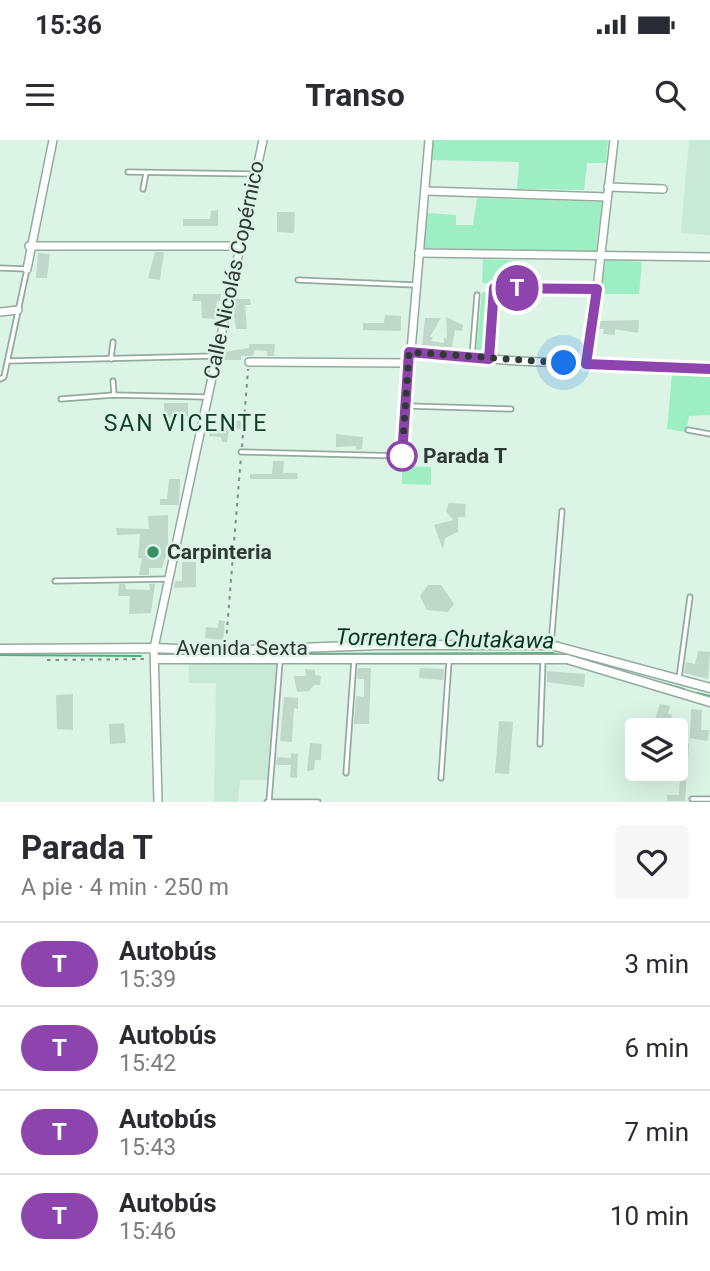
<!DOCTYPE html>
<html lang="es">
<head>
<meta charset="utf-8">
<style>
	:root { --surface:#fff; --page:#f7f7f7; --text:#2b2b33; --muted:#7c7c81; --line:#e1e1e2 }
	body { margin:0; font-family:Roboto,sans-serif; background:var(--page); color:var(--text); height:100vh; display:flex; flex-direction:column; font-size:26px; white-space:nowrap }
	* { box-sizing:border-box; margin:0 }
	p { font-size:23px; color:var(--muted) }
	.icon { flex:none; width:38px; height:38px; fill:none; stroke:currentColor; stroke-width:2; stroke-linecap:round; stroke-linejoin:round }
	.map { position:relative; height:662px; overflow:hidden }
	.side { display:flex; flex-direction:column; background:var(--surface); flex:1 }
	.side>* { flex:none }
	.badge { padding:0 14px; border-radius:23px; font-size:24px; line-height:46px }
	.buttons { position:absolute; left:625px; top:578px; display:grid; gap:14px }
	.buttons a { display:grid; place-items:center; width:63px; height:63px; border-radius:7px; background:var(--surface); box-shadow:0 7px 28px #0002; font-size:35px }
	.you { position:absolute; width:35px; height:35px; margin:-18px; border:5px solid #fff; border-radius:50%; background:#1a73e8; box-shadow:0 0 0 10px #1a73e833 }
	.map>.badge { position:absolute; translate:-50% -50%; box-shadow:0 0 0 4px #fff }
	.round { display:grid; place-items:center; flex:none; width:74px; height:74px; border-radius:7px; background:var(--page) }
	.headline { display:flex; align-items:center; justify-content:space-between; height:119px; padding:0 21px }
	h1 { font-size:33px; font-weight:700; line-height:52px }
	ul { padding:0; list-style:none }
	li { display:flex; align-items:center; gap:21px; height:84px; padding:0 21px; border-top:2px solid var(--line) }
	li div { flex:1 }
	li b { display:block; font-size:26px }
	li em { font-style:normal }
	li .badge { min-width:77px; font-weight:700; text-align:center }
	.status { display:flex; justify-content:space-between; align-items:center; height:49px; padding:0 35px; background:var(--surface); direction:ltr }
	.status svg { height:19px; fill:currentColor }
	header { display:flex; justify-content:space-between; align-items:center; height:91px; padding:0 21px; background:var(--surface); font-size:32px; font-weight:700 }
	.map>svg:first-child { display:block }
</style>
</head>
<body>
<div class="status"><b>15:36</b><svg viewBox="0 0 49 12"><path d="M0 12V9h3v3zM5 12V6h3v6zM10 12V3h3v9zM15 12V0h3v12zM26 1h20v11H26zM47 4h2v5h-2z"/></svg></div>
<header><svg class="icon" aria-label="menu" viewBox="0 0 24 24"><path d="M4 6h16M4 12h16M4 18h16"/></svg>Transo<svg class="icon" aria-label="search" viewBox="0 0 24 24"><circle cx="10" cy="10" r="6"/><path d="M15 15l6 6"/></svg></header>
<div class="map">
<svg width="710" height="662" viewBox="0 0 710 662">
	<rect width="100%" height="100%" fill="#dbf4e5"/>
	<!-- built -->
	<g fill="#c9e9d7">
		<polygon points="689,0 710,0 710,95 681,93"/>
		<polygon points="276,523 267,640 240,640 238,662 214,661 216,543 189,543 189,524"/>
	</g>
	<!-- green -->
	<g fill="#9eeec3">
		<polygon points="433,0 608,0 606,23 587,23 584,50 517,49 519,22 432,20"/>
		<polygon points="477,58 602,62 596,111 423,108 427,73 456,75 456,85 473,85"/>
		<polygon points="483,119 523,121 520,146 482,143"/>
		<polygon points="606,120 642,122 639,154 600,154"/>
		<polygon points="482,152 491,153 485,214 476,213"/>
		<polygon points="672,234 710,234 710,275 689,276 686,292 667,289"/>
		<polygon points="402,326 431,327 431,345 402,344"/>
	</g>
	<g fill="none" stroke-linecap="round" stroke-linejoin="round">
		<!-- stream -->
		<g stroke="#50ad7f" stroke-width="2">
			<polyline points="233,514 268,514"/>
			<polyline points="286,514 552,513 684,549"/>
			<polyline points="0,515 141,516"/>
			<polyline points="202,515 217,515"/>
			<polyline points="697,553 710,556"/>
		</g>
	</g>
	<!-- building -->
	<g fill="#c0d8ca">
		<polygon points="218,70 218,86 183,86 183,79 210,79 211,71"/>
		<polygon points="277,72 295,72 294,93 277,92"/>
		<polygon points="155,112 164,112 160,140 148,138"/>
		<polygon points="38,113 50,114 47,138 36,138"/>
		<polygon points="193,154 221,154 220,161 217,161 215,179 202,178 201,161 192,161"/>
		<polygon points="235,159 250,159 251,165 245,165 247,189 236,189 233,169"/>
		<polygon points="385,175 401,176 401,191 363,190 363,183 384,183"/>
		<polygon points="446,177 463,185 462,191 455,190 452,207 422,207 425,178 441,178 430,197 433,197 431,201 444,203 444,197 447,198"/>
		<polygon points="639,180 638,193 615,189 615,195 603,194 604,189 598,189 599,181"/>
		<polygon points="249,204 275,204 274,216 267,216 267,211 255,210 253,216 241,216 241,220 222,220 224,212 249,208"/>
		<polygon points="164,263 188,263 188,276 167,279 164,277"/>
		<polygon points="223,281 242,281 241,289 229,288 227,302 222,302 221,297 209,296 209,289 218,289"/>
		<polygon points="336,294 363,297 362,309 356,310 356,306 336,307"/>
		<polygon points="273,321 284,321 283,333 297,333 298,339 250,339 250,334 272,334"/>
		<polygon points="169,339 180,339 179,365 160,365 160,359 167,359"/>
		<polygon points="449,363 466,364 465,377 458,377 458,392 445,398 443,410 434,385 453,380 446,371"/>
		<polygon points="168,375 168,408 162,428 149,428 149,435 139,435 142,418 138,418 140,394 117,395 116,388 149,389 148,376"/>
		<polygon points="182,422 196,422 196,447 174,448 175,441 182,441"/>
		<polygon points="119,444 125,444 126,449 150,450 149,444 155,444 151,473 129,474 130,456 118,456"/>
		<polygon points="428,445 441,445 454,464 448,472 427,470 420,456"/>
		<polygon points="219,480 225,481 223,500 205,498 206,487 218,488"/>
		<polygon points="698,511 710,512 708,539 684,533 686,522 695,524"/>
		<polygon points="358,528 371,528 369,584 354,584 356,556 364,557 364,539 357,539"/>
		<polygon points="420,528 444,529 443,540 419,538"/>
		<polygon points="305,529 315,530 315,535 321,536 320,545 314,545 309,551 297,552 294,536 306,536"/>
		<polygon points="547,531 585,534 584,547 547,542"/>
		<polygon points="73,554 73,590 57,589 56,555"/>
		<polygon points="284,557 298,558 298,569 294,568 292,602 280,601"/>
		<polygon points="660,564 670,566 668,574 672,574 670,588 653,586"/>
		<polygon points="691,569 702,570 701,590 709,590 708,601 690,598"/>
		<polygon points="499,581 513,582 509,634 495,633"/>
		<polygon points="124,583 126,603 110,604 109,584"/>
		<polygon points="310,603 322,604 321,620 315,620 314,630 307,631"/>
		<polygon points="681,604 689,604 685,661 667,661 667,655 679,655 680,636 665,635 666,628 676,628 677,608 681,608"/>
		<polygon points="291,613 298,614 297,638 290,637 291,625 276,625 277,617 291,618"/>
	</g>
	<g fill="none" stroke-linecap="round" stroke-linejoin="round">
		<!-- service casing -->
		<g stroke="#93ab9d" stroke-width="7">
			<g id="service">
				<polyline points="128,32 255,34"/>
				<polyline points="143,49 146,33"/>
				<polyline points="0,128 27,129 4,237 0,239"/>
				<polyline points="298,140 415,145"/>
				<polyline points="494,148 597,149 586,224"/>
				<polyline points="472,217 477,155"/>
				<polyline points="111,219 113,202"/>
				<polyline points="8,221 214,216"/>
				<polyline points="113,241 114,255"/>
				<polyline points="61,259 114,255 206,257"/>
				<polyline points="408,266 511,269"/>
				<polyline points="688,290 710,294"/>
				<polyline points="241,312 402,316"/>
				<polyline points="55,441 168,439"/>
				<polyline points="551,505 562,371"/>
				<polyline points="679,538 690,457"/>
				<polyline points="540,604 543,519"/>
				<polyline points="346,633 354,520"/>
				<polyline points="441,638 449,521"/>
				<polyline points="692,659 710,659"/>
				<polyline points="269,661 280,521"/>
				<polyline points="267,662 318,662"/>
			</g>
		</g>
		<!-- minor casing -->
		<g stroke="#93ab9d" stroke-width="10">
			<g id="minor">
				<polyline points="608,47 663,49"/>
				<polyline points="426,51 607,57"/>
				<polyline points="29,106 239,106"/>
				<polyline points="419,113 710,117"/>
				<polyline points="27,129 53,0"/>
				<polyline points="597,149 614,0"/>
				<polyline points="0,172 18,170"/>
				<polyline points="409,212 517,221 710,229"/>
				<polyline points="489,219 494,148"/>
				<polyline points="249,222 408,223"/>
				<polyline points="402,316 429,0"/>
				<polyline points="158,662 154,508 263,0"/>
			</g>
		</g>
		<!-- tertiary casing -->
		<g stroke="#93ab9d" stroke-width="11">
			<g id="tertiary">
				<polyline points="0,509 154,508 221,511 377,505 551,505 710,548"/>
				<polyline points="156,519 567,519 710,562"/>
			</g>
		</g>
		<!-- path -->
		<g stroke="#7e8f85" stroke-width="2" stroke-dasharray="3.5 5" stroke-linecap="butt">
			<polyline points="242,307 248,229"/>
			<polyline points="226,502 241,316"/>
			<polyline points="47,520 148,519"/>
		</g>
		<!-- service -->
		<use href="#service" stroke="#fff" stroke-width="3.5"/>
		<!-- minor -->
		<use href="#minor" stroke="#fff" stroke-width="7"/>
		<!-- tertiary -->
		<use href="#tertiary" stroke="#fff" stroke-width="8"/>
	</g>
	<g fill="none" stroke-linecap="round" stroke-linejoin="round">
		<!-- line casing -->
		<g stroke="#fff" stroke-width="16">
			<polyline id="line" points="402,316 409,212 489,219 494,148 597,149 586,224 710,229"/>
		</g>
		<!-- line -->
		<use href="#line" stroke="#8e44ad" stroke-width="10"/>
		<!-- walk -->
		<polyline stroke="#303a34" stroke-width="7" stroke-dasharray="0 12.6" points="402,316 409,212 564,223"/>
	</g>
	<!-- markers -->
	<circle fill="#fff" stroke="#8e44ad" stroke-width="3.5" cx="402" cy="316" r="14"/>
	<circle fill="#379066" stroke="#dbf4e5" stroke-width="2.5" cx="153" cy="412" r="7"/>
	<g text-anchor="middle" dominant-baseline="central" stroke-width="5" stroke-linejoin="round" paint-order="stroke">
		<!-- street labels -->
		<g font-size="21" fill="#303a34" stroke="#dbf4e5">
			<text transform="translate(234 130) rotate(-78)">Calle Nicolás Copérnico</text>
			<text x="242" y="508">Avenida Sexta</text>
		</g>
		<!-- stop labels -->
		<g font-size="21" font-weight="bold" fill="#303a34" stroke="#dbf4e5" text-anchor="start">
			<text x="423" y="316">Parada T</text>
		</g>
		<!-- poi labels -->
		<g font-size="21" font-weight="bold" fill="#303a34" stroke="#dbf4e5" text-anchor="start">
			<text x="167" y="412">Carpinteria</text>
		</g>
		<!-- neighbourhood labels -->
		<g font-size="23" letter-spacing="2" fill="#123d29" stroke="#dbf4e5">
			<text x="186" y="283">SAN VICENTE</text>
		</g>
		<!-- water labels -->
		<g font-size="23" font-style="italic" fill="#0a3421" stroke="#dbf4e5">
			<text transform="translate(445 499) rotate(1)">Torrentera Chutakawa</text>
		</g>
	</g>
</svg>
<div class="buttons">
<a><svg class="icon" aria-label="layers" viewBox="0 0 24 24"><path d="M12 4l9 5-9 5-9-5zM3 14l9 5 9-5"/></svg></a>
</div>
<div class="you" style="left:564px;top:223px"></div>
<b class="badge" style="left:517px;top:148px;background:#8e44ad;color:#fff">T</b>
</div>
<section class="side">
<div class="headline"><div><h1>Parada T</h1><p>A pie · 4 min · 250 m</p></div><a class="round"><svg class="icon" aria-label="heart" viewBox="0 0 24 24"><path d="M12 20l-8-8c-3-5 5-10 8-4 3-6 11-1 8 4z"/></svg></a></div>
<ul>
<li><span class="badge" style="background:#8e44ad;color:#fff">T</span><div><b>Autobús</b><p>15:39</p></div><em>3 min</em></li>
<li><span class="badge" style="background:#8e44ad;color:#fff">T</span><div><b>Autobús</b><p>15:42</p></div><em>6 min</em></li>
<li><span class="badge" style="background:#8e44ad;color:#fff">T</span><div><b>Autobús</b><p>15:43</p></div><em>7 min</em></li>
<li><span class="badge" style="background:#8e44ad;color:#fff">T</span><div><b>Autobús</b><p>15:46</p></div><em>10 min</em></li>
</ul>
</section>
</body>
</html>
